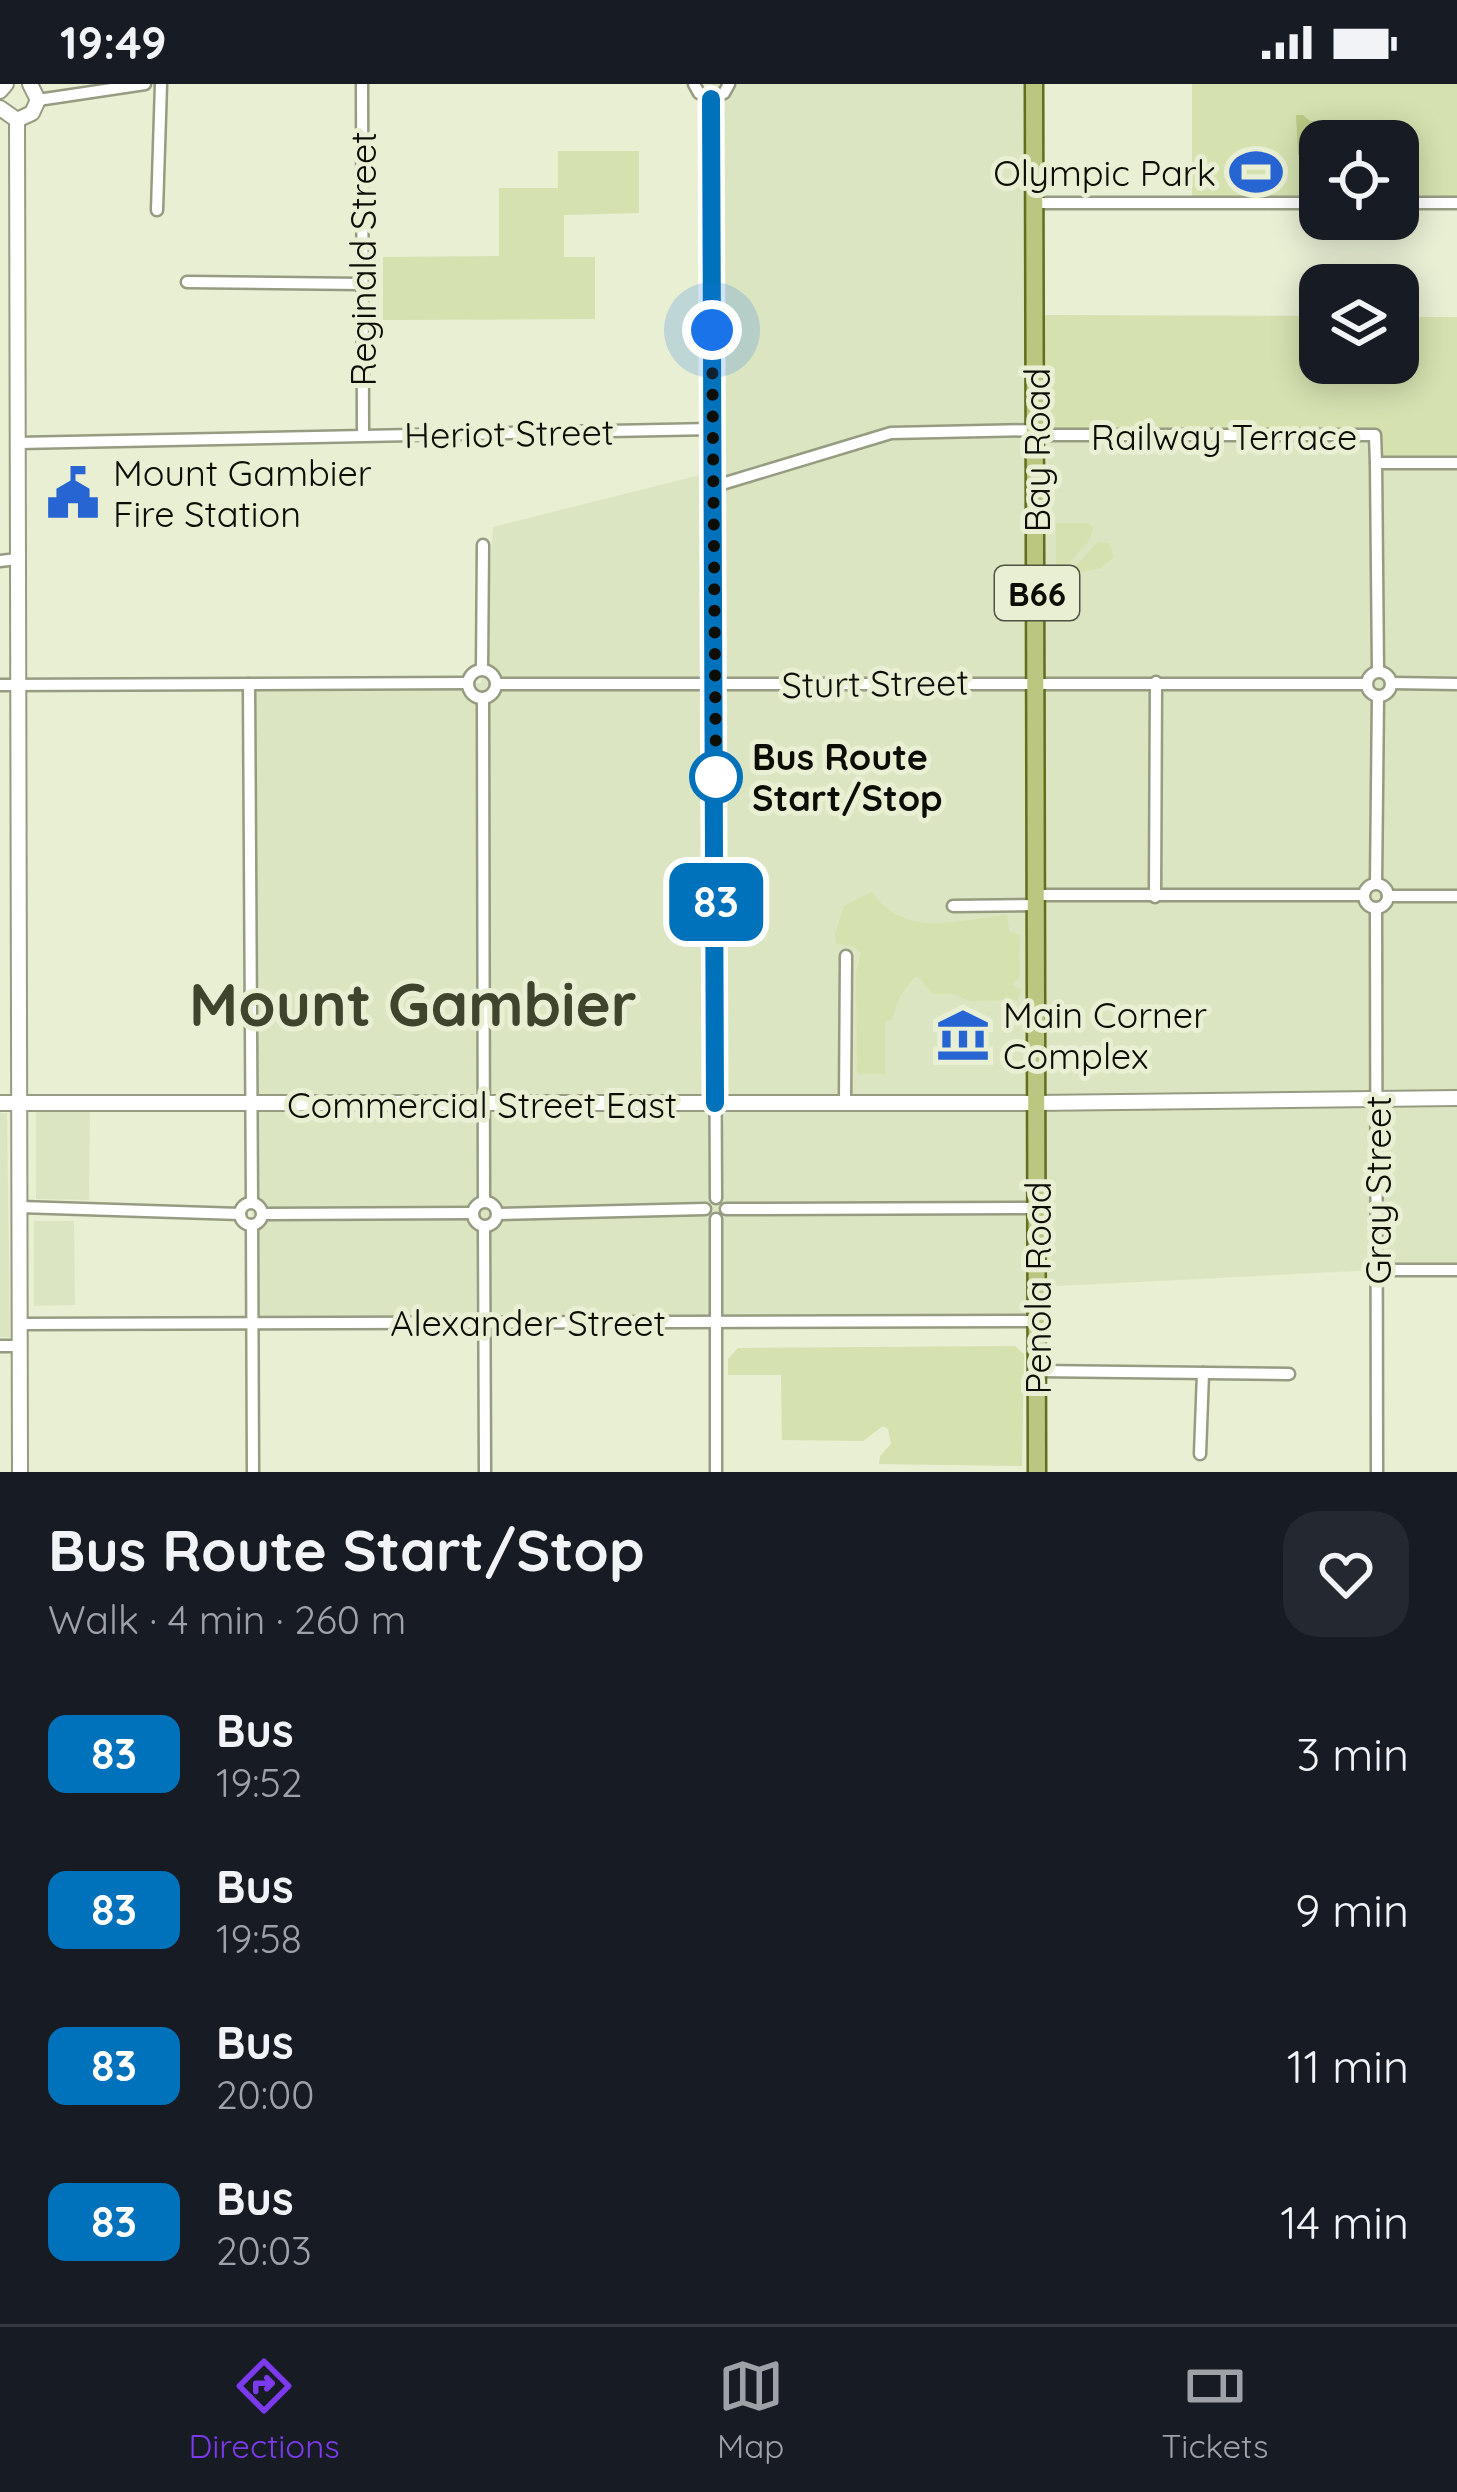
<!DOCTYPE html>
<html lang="en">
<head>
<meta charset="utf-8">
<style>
	:root { --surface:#171b24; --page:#242831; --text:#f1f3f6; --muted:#9ea1a6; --line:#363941; --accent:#7c3aed }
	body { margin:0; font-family:Quicksand,sans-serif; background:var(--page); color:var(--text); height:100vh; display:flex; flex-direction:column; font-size:45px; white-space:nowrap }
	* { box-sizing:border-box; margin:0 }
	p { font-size:39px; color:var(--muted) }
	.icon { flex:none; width:66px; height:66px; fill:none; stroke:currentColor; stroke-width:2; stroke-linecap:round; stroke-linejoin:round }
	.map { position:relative; height:1388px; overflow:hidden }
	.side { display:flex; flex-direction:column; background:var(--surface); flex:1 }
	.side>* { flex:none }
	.badge { padding:0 24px; border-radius:18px; font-size:42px; line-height:78px }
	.controls { position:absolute; left:1299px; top:36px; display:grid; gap:24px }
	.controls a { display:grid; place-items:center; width:120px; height:120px; border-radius:24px; background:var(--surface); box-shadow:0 6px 30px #0003; font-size:60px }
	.you { position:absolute; width:60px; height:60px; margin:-30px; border:9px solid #fff; border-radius:50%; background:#1a73e8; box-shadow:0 0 0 18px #1a73e833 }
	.map>.badge { position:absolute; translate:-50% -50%; box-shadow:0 0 0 6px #fff }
	.round { display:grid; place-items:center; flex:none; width:126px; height:126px; border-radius:36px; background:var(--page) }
	.headline { display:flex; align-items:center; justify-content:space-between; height:204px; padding:0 48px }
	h1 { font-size:57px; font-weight:700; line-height:90px }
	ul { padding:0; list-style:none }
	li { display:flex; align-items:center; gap:36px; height:156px; padding:0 48px }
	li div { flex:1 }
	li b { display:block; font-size:45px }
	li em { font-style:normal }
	li .badge { min-width:132px; font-weight:700; text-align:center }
	.status { display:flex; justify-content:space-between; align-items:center; height:84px; padding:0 60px; background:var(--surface); direction:ltr }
	.status svg { height:33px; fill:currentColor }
	.tabs { display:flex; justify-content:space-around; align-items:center; height:168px; border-top:3px solid var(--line); background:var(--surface); font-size:33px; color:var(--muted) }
	.tabs a { display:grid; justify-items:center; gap:6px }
	.tabs .selected { color:var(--accent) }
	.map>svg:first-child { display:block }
</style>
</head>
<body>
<div class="status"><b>19:49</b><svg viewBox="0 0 49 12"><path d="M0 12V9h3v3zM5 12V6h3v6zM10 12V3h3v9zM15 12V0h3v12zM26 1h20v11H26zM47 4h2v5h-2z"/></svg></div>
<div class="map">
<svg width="1457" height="1388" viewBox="0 0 1457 1388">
	<rect width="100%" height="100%" fill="#e8efd3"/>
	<!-- built -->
	<g fill="#dce5c1">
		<polygon points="712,0 1034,0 1037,351 1379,347 1457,374 1457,1186 1377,1186 1037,1203 1037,1237 253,1238 249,600 481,599 493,443 712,388"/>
		<polygon points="90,1026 89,1116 36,1115 36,1027"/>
		<polygon points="0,1029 7,1029 10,1253 0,1253"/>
		<polygon points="34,1137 74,1137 75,1221 34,1222"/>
	</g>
	<!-- green -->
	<g fill="#d5e1af">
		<polygon points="1192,0 1457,0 1457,119 1398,119 1398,57 1320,57 1320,119 1192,119"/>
		<polygon points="558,67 639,67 639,129 564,131 564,173 595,173 595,235 383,236 383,173 499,172 499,104 558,104"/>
		<polygon points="1041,231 1320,232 1320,279 1398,279 1398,233 1457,233 1457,374 1380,375 1378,347 1040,347"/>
		<polygon points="1056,439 1088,439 1093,444 1089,457 1061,487 1056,484"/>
		<polygon points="1098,458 1109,459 1114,473 1101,484 1074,490 1072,486"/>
		<path d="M872 808C904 855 957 836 1007 831L1009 847 1020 851 1019 895 1012 900 1021 906 1018 916 969 917 954 910H933L918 893 914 894 900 912 892 935 885 938V990H857L856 888 861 868 852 862 836 860 835 850 844 822Z"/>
		<polygon points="1015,1262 1024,1270 1022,1382 879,1380 880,1372 891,1360 888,1345 883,1342 863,1357 782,1356 781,1291 728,1291 728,1275 738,1264"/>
	</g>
	<!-- water -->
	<polygon fill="#bbca86" points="1296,31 1303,31 1310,37 1385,39 1385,57 1320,57 1320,71 1298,71"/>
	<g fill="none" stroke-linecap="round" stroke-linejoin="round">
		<!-- street casing -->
		<g stroke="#959c81" stroke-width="15">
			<g id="street">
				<polyline points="362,0 363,351"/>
				<polyline points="694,0 699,9 711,15 724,9 729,0"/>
				<polyline points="711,15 716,1114"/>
				<polyline points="38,16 145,0"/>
				<polyline points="1035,119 1320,119"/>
				<polyline points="1398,119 1457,119"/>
				<polyline points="157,126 161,0"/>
				<polyline points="187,198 362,200"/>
				<polyline points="1036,351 1375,351 1376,379 1457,379"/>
				<polyline points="18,359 712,345"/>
				<polyline points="1376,379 1378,587"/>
				<polyline points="712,403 891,349 1036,346"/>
				<polyline points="0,477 17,475"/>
				<polyline points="482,585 483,461"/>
				<circle cx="482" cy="600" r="14"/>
				<circle cx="1379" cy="600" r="12"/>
				<polyline points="1391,599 1457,600"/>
				<polyline points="249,600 252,1118"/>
				<polyline points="496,600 1366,600"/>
				<polyline points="0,601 468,599"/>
				<polyline points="483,614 484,1118"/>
				<polyline points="1376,799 1378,612"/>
				<circle cx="1376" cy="812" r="12"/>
				<polyline points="1037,811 1363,811"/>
				<polyline points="1388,812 1457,812"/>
				<polyline points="1155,813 1156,598"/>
				<polyline points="953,822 1037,821"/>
				<polyline points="1376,824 1377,1388"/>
				<polyline points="845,1019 846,872"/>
				<circle cx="485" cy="1130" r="12"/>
				<circle cx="251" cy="1130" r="11"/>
				<polyline points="20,1123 240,1130"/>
				<polyline points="726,1125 1037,1124"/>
				<polyline points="263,1130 473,1129"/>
				<polyline points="497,1130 705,1125"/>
				<polyline points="716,1135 716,1388"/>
				<polyline points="252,1141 253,1388"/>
				<polyline points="484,1142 485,1388"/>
				<polyline points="1377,1186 1457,1186"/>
				<polyline points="19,1240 1037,1237"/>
				<polyline points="0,1262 19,1262"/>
				<polyline points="1037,1287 1289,1290"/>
				<polyline points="1200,1370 1203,1289"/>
			</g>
		</g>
		<!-- secondary casing -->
		<g stroke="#959c81" stroke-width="18">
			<g id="secondary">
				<polyline points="0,7 6,0"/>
				<polyline points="0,24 17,36 32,29 38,16 30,0"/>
				<polyline points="17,36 20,1388"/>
				<polyline points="0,1019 1036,1019 1457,1014"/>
			</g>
		</g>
		<!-- primary casing -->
		<g stroke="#606e1e" stroke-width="21">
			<polyline id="primary" points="1034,0 1037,1388"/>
		</g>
		<!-- street -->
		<use href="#street" stroke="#fff" stroke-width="10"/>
		<!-- secondary -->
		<use href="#secondary" stroke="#fff" stroke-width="14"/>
		<!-- primary -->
		<use href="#primary" stroke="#bbc780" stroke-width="16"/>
	</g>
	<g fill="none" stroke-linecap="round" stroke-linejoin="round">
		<!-- line casing -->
		<g stroke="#fff" stroke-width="27">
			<polyline id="line" points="711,15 715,1019"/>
		</g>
		<!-- line -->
		<use href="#line" stroke="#0072bc" stroke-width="18"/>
		<!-- walk -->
		<polyline stroke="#0c0e05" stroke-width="12" stroke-dasharray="0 21.6" points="712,246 716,693"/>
	</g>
	<!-- icons -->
	<defs>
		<g id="stadium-bare" transform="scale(4.14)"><path d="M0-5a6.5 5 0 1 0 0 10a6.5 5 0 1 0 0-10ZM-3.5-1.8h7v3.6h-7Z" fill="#2765d2" stroke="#e8efd3" stroke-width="2.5" paint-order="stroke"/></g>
		<g id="civic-bare" transform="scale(4.14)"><path d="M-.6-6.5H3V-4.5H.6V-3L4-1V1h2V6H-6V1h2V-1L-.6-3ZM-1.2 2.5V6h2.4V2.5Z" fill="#2765d2" stroke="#e8efd3" stroke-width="2.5" paint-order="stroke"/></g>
		<g id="museum-bare" transform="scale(4.14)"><path d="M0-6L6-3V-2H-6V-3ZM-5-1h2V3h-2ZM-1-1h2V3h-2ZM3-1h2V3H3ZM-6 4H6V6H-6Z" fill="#2765d2" stroke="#e8efd3" stroke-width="2.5" paint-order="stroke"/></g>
	</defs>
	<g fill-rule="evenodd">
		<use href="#stadium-bare" x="1256" y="88"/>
		<use href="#civic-bare" x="73" y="409"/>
		<use href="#museum-bare" x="963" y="951"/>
	</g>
	<!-- markers -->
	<circle fill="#fff" stroke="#0072bc" stroke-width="6" cx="716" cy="693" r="24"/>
	<g text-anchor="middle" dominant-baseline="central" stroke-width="10" stroke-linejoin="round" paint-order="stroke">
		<!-- shield labels -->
		<rect fill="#e8efd3" stroke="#4e5243" stroke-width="3" x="995" y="482" width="84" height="54" rx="9"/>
		<g font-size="33" font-weight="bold" fill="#0c0e05">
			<text x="1037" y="509">B66</text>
		</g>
		<!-- poi labels -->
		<g font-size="36" fill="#0c0e05" stroke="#e8efd3" text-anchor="start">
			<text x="1216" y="88" text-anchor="end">Olympic Park</text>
			<text x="113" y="388">Mount Gambier<tspan x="113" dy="41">Fire Station</tspan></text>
			<text x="1003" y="930">Main Corner<tspan x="1003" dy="41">Complex</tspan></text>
		</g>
		<!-- street labels -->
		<g font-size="36" fill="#0c0e05" stroke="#e8efd3">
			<text transform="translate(362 175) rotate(-90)">Reginald Street</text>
			<text transform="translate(509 349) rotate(-1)">Heriot Street</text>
			<text x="1224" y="352">Railway Terrace</text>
			<text transform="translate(1036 366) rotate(-90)">Bay Road</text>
			<text transform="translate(875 599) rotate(-1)">Sturt Street</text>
			<text x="482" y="1020">Commercial Street East</text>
			<text transform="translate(1377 1106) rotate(-90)">Gray Street</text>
			<text transform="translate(1037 1204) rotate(-90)">Penola Road</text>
			<text x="528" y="1238">Alexander Street</text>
		</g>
		<!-- stop labels -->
		<g font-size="36" font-weight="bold" fill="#0c0e05" stroke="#e8efd3" text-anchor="start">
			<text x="752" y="672">Bus Route<tspan x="752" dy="41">Start/Stop</tspan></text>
		</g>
		<!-- town labels -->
		<g font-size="60" font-weight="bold" fill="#3f452d" stroke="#e8efd3">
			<text x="413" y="919">Mount Gambier</text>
		</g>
	</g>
</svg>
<div class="controls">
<a><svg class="icon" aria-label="locate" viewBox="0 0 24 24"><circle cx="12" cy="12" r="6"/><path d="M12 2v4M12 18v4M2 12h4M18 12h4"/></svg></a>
<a><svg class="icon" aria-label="layers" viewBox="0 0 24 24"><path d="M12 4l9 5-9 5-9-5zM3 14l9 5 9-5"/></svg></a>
</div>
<div class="you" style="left:712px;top:246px"></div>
<b class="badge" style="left:716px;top:818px;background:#0072bc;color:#fff">83</b>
</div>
<section class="side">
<div class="headline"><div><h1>Bus Route Start/Stop</h1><p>Walk · 4 min · 260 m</p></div><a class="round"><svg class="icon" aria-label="heart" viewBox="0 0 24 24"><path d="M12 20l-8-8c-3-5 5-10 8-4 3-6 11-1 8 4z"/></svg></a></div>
<ul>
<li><span class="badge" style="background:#0072bc;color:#fff">83</span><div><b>Bus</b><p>19:52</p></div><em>3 min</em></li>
<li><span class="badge" style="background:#0072bc;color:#fff">83</span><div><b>Bus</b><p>19:58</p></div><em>9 min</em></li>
<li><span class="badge" style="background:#0072bc;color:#fff">83</span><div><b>Bus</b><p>20:00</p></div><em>11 min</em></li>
<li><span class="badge" style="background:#0072bc;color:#fff">83</span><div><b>Bus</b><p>20:03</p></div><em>14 min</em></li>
</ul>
</section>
<nav class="tabs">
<a class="selected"><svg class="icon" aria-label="directions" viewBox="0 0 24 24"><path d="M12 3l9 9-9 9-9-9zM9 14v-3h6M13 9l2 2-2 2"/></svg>Directions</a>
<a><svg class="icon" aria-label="map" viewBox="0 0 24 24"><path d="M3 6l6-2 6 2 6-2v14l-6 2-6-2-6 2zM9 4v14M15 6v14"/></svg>Map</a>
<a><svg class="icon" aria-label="tickets" viewBox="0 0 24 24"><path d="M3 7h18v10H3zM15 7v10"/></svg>Tickets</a>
</nav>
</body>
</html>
